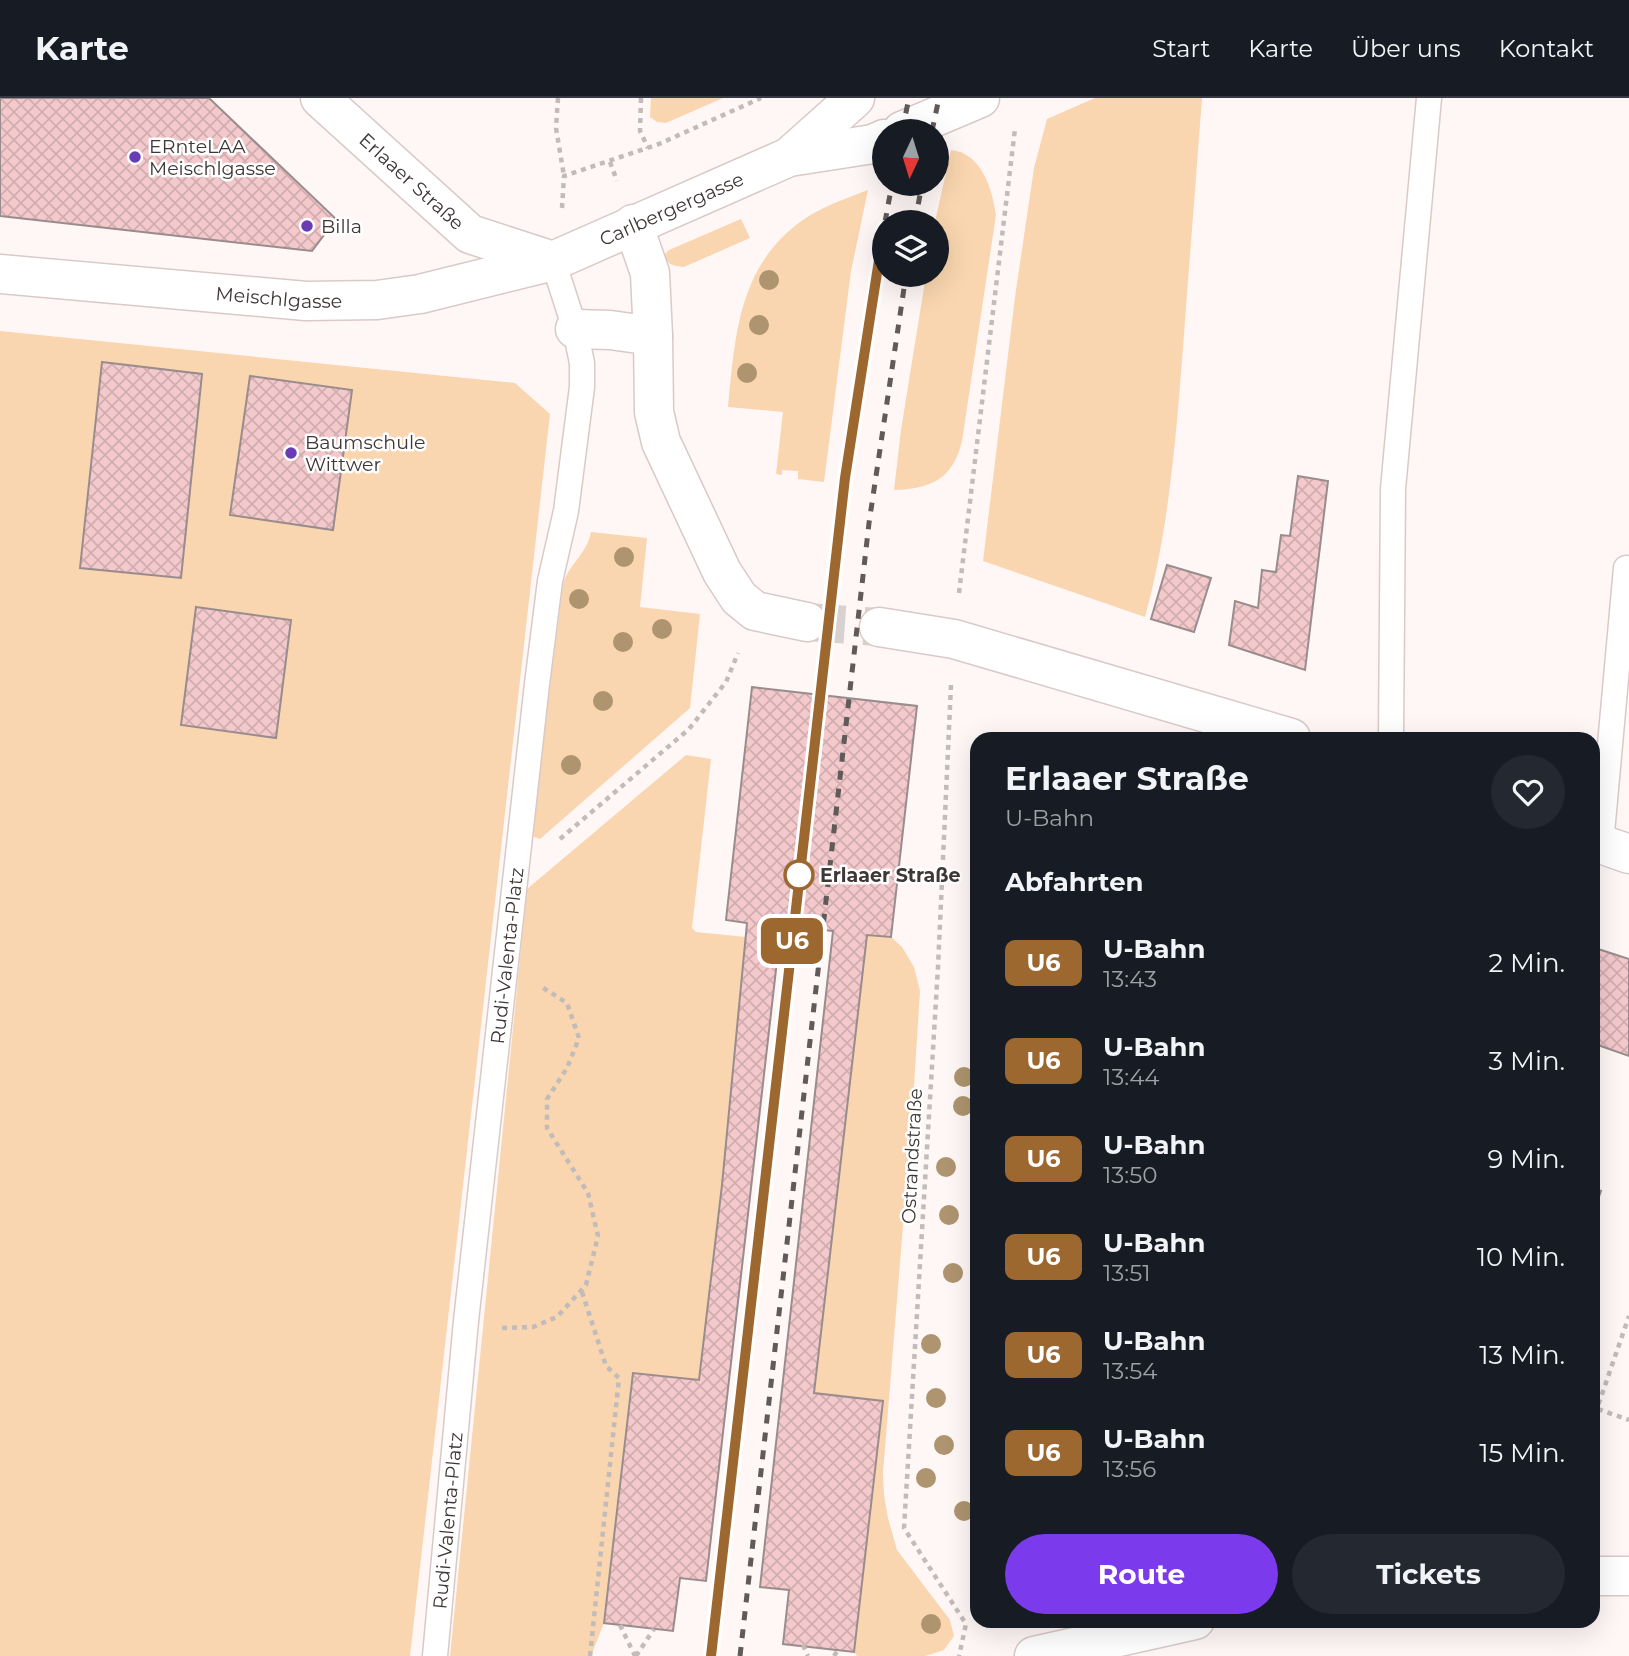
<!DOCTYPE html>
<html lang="de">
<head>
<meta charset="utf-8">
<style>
	:root { --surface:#171b24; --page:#242831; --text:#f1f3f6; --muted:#9ea1a6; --line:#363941; --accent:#7c3aed }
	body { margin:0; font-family:Montserrat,sans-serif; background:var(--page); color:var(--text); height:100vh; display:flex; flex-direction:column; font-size:26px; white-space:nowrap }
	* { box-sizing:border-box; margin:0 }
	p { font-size:23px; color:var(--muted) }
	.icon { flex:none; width:38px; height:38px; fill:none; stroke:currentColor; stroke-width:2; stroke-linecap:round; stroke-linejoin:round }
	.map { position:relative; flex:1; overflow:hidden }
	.drawer { position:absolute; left:970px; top:634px; width:630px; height:896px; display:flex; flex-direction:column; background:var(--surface); border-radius:21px; box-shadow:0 7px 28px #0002 }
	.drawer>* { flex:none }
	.badge { padding:0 14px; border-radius:10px; font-size:24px; line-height:46px }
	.needle { width:46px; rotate:184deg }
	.buttons { position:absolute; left:872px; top:21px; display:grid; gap:14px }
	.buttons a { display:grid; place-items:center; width:77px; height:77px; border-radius:50%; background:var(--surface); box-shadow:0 7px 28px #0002; font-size:35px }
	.map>.badge { position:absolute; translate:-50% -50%; box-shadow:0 0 0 4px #fff }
	h2 { padding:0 35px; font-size:26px; line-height:63px }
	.round { display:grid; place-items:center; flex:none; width:74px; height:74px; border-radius:37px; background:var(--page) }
	.head { display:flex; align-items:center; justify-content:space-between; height:119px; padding:0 35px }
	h1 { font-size:33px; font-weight:700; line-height:52px }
	.primary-button { display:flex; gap:14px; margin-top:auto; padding:14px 35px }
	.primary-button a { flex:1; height:80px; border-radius:42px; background:var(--accent); color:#fff; font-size:28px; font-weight:700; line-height:80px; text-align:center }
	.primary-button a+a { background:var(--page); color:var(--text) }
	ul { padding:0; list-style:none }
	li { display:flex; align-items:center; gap:21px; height:98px; padding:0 35px }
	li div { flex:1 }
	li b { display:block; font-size:26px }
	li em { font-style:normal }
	li .badge { min-width:77px; font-weight:700; text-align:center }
	header { display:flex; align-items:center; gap:42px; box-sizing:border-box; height:98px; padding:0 35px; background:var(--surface); border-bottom:2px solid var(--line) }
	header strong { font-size:33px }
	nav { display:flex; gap:38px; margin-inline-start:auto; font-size:24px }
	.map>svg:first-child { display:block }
</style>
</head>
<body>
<header>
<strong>Karte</strong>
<nav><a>Start</a><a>Karte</a><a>Über uns</a><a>Kontakt</a></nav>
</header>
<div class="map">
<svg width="1629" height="1558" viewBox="0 0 1629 1558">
	<defs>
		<pattern id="building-cross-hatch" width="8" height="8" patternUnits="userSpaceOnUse" patternTransform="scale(1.75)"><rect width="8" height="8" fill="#f3c9cc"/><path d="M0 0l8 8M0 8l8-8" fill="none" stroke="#d1adb0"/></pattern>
	</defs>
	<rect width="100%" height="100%" fill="#fef7f6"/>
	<!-- green -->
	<g fill="#f9d6af">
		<polygon points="651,0 723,0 666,25 657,24 650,19"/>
		<path d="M1095 0H1202C1196 83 1189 167 1183 250 1176 340 1169 431 1145 519L983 463 1015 199 1034 70 1047 21Z"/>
		<path d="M951 52C982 55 992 91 996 117L962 343C953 381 931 391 894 392L901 332 926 177H936L935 124Z"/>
		<path d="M868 92 851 173 824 384 798 381V373L782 372V377L776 376 783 314 728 309C735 239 738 170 800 124 820 109 845 101 868 92Z"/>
		<path d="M741 121 750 140 684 169C673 168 668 167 664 157L669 152Z"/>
		<polygon points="0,233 515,285 550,316 410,1558 0,1558"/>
		<path d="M591 434 647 440 640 509 700 516 690 610 540 741 534 739 531 734 563 486C569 466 587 456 591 434Z"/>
		<polygon points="686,657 711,661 692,830 696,834 746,839 722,1087 699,1282 633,1275 604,1525 591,1558 450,1558 527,791"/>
		<polygon points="867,837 891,839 902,849 914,869 920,893 913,1004 883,1375 884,1397 888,1420 897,1452 950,1522 954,1538 944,1552 925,1558 857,1558 854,1554 814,1295"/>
	</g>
	<!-- building -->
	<g fill="url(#building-cross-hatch)" stroke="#9a8c8d" stroke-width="2">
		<polygon points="0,0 209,0 336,121 312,153 0,118"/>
		<polygon points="102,264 202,276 181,480 80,470"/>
		<polygon points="250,278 352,292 333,432 230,417"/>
		<polygon points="1298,378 1328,383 1305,572 1229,547 1235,503 1258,510 1262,472 1276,474 1281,437 1290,438"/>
		<polygon points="1167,467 1211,480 1194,534 1151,521"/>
		<polygon points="196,509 291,522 276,640 181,627"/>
		<polygon points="752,589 917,608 891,839 867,837 814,1295 883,1303 854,1554 783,1546 789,1492 760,1489 833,833 781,828 706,1483 680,1480 673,1533 604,1525 633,1275 699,1282 722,1087 747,825 726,822"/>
		<polygon points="1592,849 1629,861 1629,958 1592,945"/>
		<polygon points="1592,1090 1601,1093 1592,1119"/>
	</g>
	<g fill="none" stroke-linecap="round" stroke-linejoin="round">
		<!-- street-tunnel -->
		<polyline stroke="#d7d1d0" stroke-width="38" stroke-dasharray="38 19" stroke-linecap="butt" points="807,524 879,529"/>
		<!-- lane casing -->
		<g stroke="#d9cac7" stroke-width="27">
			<g id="lane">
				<polyline points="1391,640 1393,391 1429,0"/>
				<polyline points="1601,746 1626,470"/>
				<path id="s1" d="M435 1558 466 1223 537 586 550 483 566 413 582 289V265L575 231 553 163"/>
			</g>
		</g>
		<!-- street casing -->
		<g stroke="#d9cac7" stroke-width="41">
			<g id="street">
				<polyline points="633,126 650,175 653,238"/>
				<polyline points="575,231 610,232 653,238 654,314 661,344 722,474 739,500 755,513 807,524"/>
				<polyline points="879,529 954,541 1291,640"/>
				<polyline points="1592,743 1629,756"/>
				<polyline points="1592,1478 1629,1478"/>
				<polyline points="1034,1558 1195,1522"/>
			</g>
		</g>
		<!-- secondary casing -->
		<g stroke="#d9cac7" stroke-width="41">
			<g id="secondary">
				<path id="s2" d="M320 0 470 136 553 163"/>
				<polyline points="902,33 980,0"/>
				<polyline points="789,59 855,0"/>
				<path id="s3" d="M0 176 306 203 377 202 420 196 553 163 789 59 873 46 884 41"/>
			</g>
		</g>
		<!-- path -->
		<g stroke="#c1bbba" stroke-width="4.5" stroke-dasharray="5 5" stroke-linecap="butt">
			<polyline points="558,0 556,30 564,78"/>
			<polyline points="641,0 640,33 648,50"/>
			<polyline points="610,64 617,83"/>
			<polyline points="562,110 564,78 659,46 761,0"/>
			<polyline points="959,495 1015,31"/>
			<polyline points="951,587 938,869 904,1430 966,1526 959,1558"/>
			<polyline points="560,741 689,631 726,584 738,555"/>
			<polyline points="582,1194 606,1268 619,1280 590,1558"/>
			<polyline points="502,1230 533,1229 557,1219 586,1187 598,1138 588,1095 547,1030 547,1001 567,970 579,940 567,905 542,889"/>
			<polyline points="1598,1311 1629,1322"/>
			<polyline points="1592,1325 1629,1218"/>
			<polyline points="620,1527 635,1558"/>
			<polyline points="803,1547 808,1558"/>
			<polyline points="636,1558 654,1531"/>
			<polyline points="834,1558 838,1552"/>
		</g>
		<!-- lane -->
		<use href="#lane" stroke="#fff" stroke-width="24"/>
		<!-- street -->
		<use href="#street" stroke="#fff" stroke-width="38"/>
		<!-- secondary -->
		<use href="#secondary" stroke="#fff" stroke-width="38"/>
		<!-- rail -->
		<g stroke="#605a59" stroke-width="5" stroke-dasharray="9 9" stroke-linecap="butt">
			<polyline points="902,33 909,0"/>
			<polyline points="932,33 939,0"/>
			<polyline points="885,124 892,86"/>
			<polyline points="915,124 922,86"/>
			<polyline points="711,1558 845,380 884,130"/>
			<polyline points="740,1558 869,425 906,177"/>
		</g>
	</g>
	<!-- trees -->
	<g fill="#ae946f">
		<circle cx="769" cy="182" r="10"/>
		<circle cx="759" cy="227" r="10"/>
		<circle cx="747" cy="275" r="10"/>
		<circle cx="624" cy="459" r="10"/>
		<circle cx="579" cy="501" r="10"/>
		<circle cx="662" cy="531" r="10"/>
		<circle cx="623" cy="544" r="10"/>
		<circle cx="603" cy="603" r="10"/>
		<circle cx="571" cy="667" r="10"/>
		<circle cx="964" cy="979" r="10"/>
		<circle cx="963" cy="1008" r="10"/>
		<circle cx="946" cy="1069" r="10"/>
		<circle cx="949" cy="1117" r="10"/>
		<circle cx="953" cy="1175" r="10"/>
		<circle cx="931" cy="1246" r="10"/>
		<circle cx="936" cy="1300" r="10"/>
		<circle cx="944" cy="1347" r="10"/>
		<circle cx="926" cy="1380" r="10"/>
		<circle cx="964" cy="1413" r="10"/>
		<circle cx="931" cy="1526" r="10"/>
	</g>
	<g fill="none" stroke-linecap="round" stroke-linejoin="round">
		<!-- line casing -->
		<g stroke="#fff" stroke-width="16">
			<polyline id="line" points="711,1558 845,380 884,130"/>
		</g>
		<!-- line -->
		<use href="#line" stroke="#9d6830" stroke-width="10"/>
	</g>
	<!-- markers -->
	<g fill="#6a3cb4" stroke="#fff" stroke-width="2.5">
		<circle cx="135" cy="59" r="7"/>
		<circle cx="307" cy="128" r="7"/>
		<circle cx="291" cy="355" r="7"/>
	</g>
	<circle fill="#fff" stroke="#9d6830" stroke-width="3.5" cx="799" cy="777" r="14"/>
	<g text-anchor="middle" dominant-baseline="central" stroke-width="5" stroke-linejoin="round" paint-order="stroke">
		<!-- poi labels -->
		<g font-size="19" fill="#3d3736" stroke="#fff" text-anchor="start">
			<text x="149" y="48">ERnteLAA<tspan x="149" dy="22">Meischlgasse</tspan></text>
			<text x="321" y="128">Billa</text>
			<text x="305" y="344">Baumschule<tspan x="305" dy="22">Wittwer</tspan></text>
		</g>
		<!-- street labels -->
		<g font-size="19" fill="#3d3736" stroke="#fff">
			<text stroke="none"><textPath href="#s2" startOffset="124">Erlaaer Straße</textPath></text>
			<text stroke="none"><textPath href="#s3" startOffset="688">Carlbergergasse</textPath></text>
			<text stroke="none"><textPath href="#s3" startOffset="280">Meischlgasse</textPath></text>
			<text stroke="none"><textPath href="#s1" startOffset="704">Rudi-Valenta-Platz</textPath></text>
			<text transform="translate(912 1058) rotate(-87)">Ostrandstraße</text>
			<text stroke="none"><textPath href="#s1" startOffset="136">Rudi-Valenta-Platz</textPath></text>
		</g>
		<!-- stop labels -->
		<g font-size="19" font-weight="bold" fill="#3d3736" stroke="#fff" text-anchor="start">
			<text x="820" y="777">Erlaaer Straße</text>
		</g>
	</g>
</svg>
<div class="buttons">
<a><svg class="needle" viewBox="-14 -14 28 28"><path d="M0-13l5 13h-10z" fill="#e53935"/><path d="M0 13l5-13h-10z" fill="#9ea1a6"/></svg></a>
<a><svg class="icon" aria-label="layers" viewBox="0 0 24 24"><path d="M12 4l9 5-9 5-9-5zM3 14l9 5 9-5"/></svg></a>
</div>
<b class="badge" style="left:792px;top:843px;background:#9d6830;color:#fff">U6</b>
<section class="drawer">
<div class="head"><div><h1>Erlaaer Straße</h1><p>U-Bahn</p></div><a class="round"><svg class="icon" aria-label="heart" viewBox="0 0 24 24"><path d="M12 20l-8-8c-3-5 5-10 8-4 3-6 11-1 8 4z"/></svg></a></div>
<h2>Abfahrten</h2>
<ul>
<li><span class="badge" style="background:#9d6830;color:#fff">U6</span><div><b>U-Bahn</b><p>13:43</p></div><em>2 Min.</em></li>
<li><span class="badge" style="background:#9d6830;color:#fff">U6</span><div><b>U-Bahn</b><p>13:44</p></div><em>3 Min.</em></li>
<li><span class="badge" style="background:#9d6830;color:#fff">U6</span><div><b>U-Bahn</b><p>13:50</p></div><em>9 Min.</em></li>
<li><span class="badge" style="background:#9d6830;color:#fff">U6</span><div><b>U-Bahn</b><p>13:51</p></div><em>10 Min.</em></li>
<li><span class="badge" style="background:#9d6830;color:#fff">U6</span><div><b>U-Bahn</b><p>13:54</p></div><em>13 Min.</em></li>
<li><span class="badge" style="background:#9d6830;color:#fff">U6</span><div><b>U-Bahn</b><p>13:56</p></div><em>15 Min.</em></li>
</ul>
<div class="primary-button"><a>Route</a><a>Tickets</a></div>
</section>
</div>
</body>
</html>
